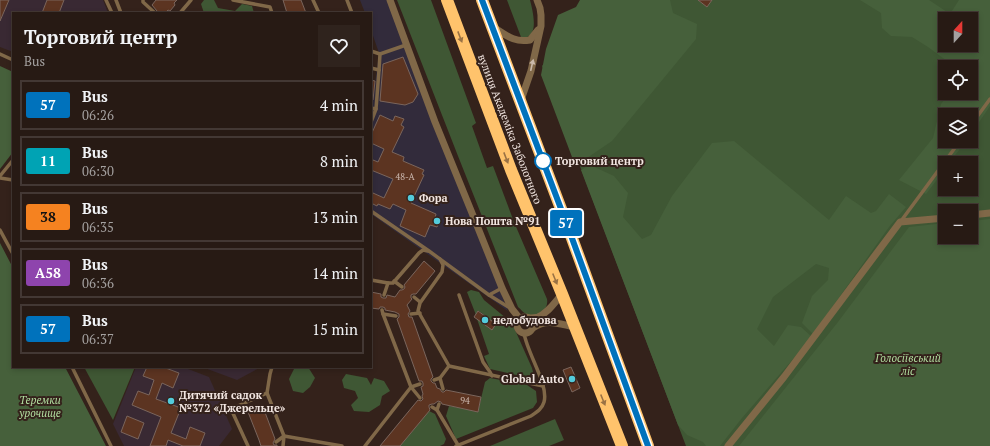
<!DOCTYPE html>
<html lang="en">
<head>
<meta charset="utf-8">
<style>
	:root { --surface:#271a14; --page:#2f231d; --text:#f1f3f6; --muted:#a4a1a0; --line:#433834 }
	body { margin:0; font-family:"PT Serif",serif; background:var(--page); color:var(--text); height:100vh; display:flex; flex-direction:column; font-size:15px; white-space:nowrap }
	* { box-sizing:border-box; margin:0 }
	p { font-size:13px; color:var(--muted) }
	.icon { flex:none; width:22px; height:22px; fill:none; stroke:currentColor; stroke-width:2; stroke-linecap:round; stroke-linejoin:round }
	.map { position:relative; flex:1; overflow:hidden }
	.side { position:absolute; left:12px; top:12px; width:360px; height:356px; display:flex; flex-direction:column; background:var(--surface); border-radius:0px; box-shadow:0 2px 6px #0003,0 0 0 1px var(--line) }
	.side>* { flex:none }
	.badge { padding:0 8px; border-radius:3px; font-size:14px; line-height:26px }
	.needle { width:26px; rotate:21deg }
	.controls { position:absolute; left:938px; top:12px; display:grid; gap:8px }
	.controls a { display:grid; place-items:center; width:40px; height:40px; border-radius:0px; background:var(--surface); box-shadow:0 2px 6px #0003,0 0 0 1px var(--line); font-size:20px }
	.map>.badge { position:absolute; translate:-50% -50%; box-shadow:0 0 0 2px #fff }
	.round { display:grid; place-items:center; flex:none; width:42px; height:42px; border-radius:0px; background:var(--page) }
	.summary { display:flex; align-items:center; justify-content:space-between; height:68px; padding:0 12px }
	h1 { font-size:19px; font-weight:700; line-height:30px }
	ul { padding:0; list-style:none }
	li { display:flex; align-items:center; gap:12px; height:50px; margin:0 8px 6px; padding:0 4px; border:2px solid var(--line); border-radius:0px }
	li div { flex:1 }
	li b { display:block; font-size:15px }
	li em { font-style:normal }
	li .badge { min-width:44px; font-weight:700; text-align:center }
	.map>svg:first-child { display:block }
</style>
</head>
<body>
<div class="map">
<svg width="990" height="446" viewBox="0 0 990 446">
	<rect width="100%" height="100%" fill="#34221b"/>
	<!-- commercial -->
	<polygon fill="#322b3b" points="360,0 388,0 508,311 371,214 371,115 379,53 371,30 371,13 365,13"/>
	<!-- education -->
	<g fill="#392933">
		<polygon points="0,0 103,0 108,13 13,13 13,52 0,47"/>
		<polygon points="136,367 183,367 209,377 232,429 219,446 124,446 113,424"/>
		<polygon points="202,367 261,367 237,380"/>
	</g>
	<!-- green -->
	<g fill="#3f5734" fill-rule="evenodd">
		<polygon points="204,0 214,0 218,8 235,11 242,4 252,6 254,13 204,13 201,4"/>
		<path d="M397 0H431L476 123 472 126 487 168 493 166 514 222 547 299C549 310 538 317 528 315 524 314 521 309 518 307L458 156Z"/>
		<path d="M507 0H530C532 8 539 33 527 37 525 37 523 37 521 37Z"/>
		<path d="M592 0H990V446H686L542 66ZM945 19H971V45H945ZM945 67H971V93H945ZM945 115H971V141H945ZM945 163H971V189H945ZM945 211H971V237H945Z"/>
		<polygon points="471,290 479,292 484,300 512,323 532,368 533,372 531,375 525,377 490,369 484,356 489,354 477,319 496,324 479,311 476,315 467,292"/>
		<polygon points="84,367 135,367 113,420"/>
		<polygon points="306,367 308,367 315,378 310,387 303,393 293,391 289,379 294,369"/>
		<polygon points="346,374 367,378 371,385 374,378 384,381 390,391 382,396 380,405 369,412 354,411 351,405 358,398 355,391 344,388 342,380"/>
		<polygon points="490,378 527,385 536,391 537,402 533,408 456,439 446,416 449,406 478,411 485,382"/>
		<polygon points="429,411 435,414 446,439 444,444 440,446 400,446"/>
		<polygon points="555,419 564,440 549,446 490,446"/>
	</g>
	<!-- forest -->
	<g fill="#46603b" fill-rule="evenodd">
		<polygon points="580,0 670,0 673,13 697,24 696,39 612,141 584,160 572,157 541,75 546,49 558,15 576,7"/>
		<path d="M860 0H929L950 14 959 0H990V106L971 134V115H945V141H966L949 163H945V169L926 194 899 180 933 138 941 104 950 93H971V67H953L947 61 928 47 912 37 891 36 882 28 881 13ZM945 19H971V45H945Z"/>
		<polygon points="0,66 13,72 13,152 0,169"/>
		<polygon points="734,141 829,220 846,196 871,213 876,211 889,194 906,207 889,227 813,334 802,323 812,296 828,280 829,268 816,264 773,297 757,329 774,346 788,325 801,327 812,337 742,418 720,446 706,446 703,442 687,435 678,425 581,170 590,165 614,176 628,193 623,217 642,239 651,235 672,196 712,143"/>
		<polygon points="990,219 990,446 739,446 838,322 909,227 945,223 945,237 971,237 971,221"/>
		<polygon points="0,243 13,268 13,367 65,367 106,446 0,446"/>
	</g>
	<!-- building -->
	<g fill="#5c3421" stroke="#7a655c">
		<polygon points="0,0 9,0 0,21"/>
		<polygon points="47,0 64,0 59,13 42,13"/>
		<polygon points="156,0 177,0 174,3 175,5 170,11 168,10 165,13 158,13 157,11 152,5"/>
		<polygon points="283,0 301,0 306,13 287,13"/>
		<polygon points="698,0 712,0 707,7"/>
		<polygon points="403,57 418,94 413,102 405,105 380,101 383,64"/>
		<polygon points="371,80 375,81 373,100 371,100"/>
		<polygon points="380,115 393,121 395,116 404,119 401,125 404,127 392,152 404,157 403,161 424,170 422,174 424,175 411,203 436,214 435,218 440,220 437,227 430,225 425,237 400,226 406,210 393,204 390,209 378,204 377,206 371,203 371,198 373,193 384,198 393,179 371,170 371,164 373,160 378,162 384,149 371,143 371,135"/>
		<polygon points="424,261 435,271 416,294 413,294 411,295 411,298 412,299 407,305 410,311 408,314 409,317 412,317 433,377 431,379 431,381 433,383 435,383 437,388 440,389 442,392 444,392 446,390 481,397 478,412 442,404 441,402 438,401 434,404 432,404 429,405 429,407 430,410 400,446 380,446 418,400 421,401 423,399 422,396 423,394 421,387 423,386 423,383 422,381 419,381 397,319 399,317 399,314 395,312 385,310 385,308 383,307 380,307 379,309 371,308 371,292 381,294 381,297 383,298 386,298 387,295 395,297 400,290 402,290 404,289 405,287 404,285"/>
		<polygon points="478,311 496,324 492,330 474,317"/>
		<polygon points="147,367 163,367 179,373 173,388 162,383 156,399 181,408 171,433 186,439 190,427 205,433 200,446 183,446 168,440 166,446 150,446 161,417 132,405 138,391 149,395 154,380 143,376"/>
		<polygon points="571,367 580,388 572,392 563,370"/>
		<polygon points="263,407 275,439 273,443 274,445 277,445 277,446 261,446 259,440 248,412"/>
		<polygon points="127,416 144,423 138,439 121,432"/>
	</g>
	<g fill="none" stroke-linecap="round" stroke-linejoin="round">
		<!-- lane -->
		<g stroke="#806848" stroke-width="3.5">
			<polyline points="106,0 112,13"/>
			<polyline points="116,0 121,13"/>
			<polyline points="143,0 143,2 155,13"/>
			<polyline points="233,0 270,7 272,13"/>
			<polyline points="313,0 319,13"/>
			<polyline points="347,0 352,13"/>
			<polyline points="180,13 191,0"/>
			<polyline points="371,51 380,54"/>
			<polyline points="0,54 13,60"/>
			<polyline points="371,68 379,70 380,54 406,45"/>
			<polyline points="371,108 376,109 379,70"/>
			<polyline points="371,122 376,109"/>
			<polyline points="971,125 990,99"/>
			<polyline points="0,176 13,160"/>
			<polyline points="0,178 13,180"/>
			<polyline points="371,211 429,251 489,295 510,308"/>
			<polyline points="901,221 960,141"/>
			<polyline points="0,230 13,254"/>
			<polyline points="440,259 443,265 442,272 420,303 418,311 449,366 543,386"/>
			<polyline points="371,280 388,283 393,283 419,253 423,250 428,251"/>
			<polyline points="394,281 402,287"/>
			<polyline points="384,295 388,283"/>
			<polyline points="459,295 483,362 490,372 492,376"/>
			<polyline points="489,295 502,288"/>
			<polyline points="414,297 420,302"/>
			<polyline points="383,314 396,316"/>
			<polyline points="411,314 420,313"/>
			<polyline points="72,367 111,446"/>
			<polyline points="440,378 443,389"/>
			<polyline points="434,380 440,378 449,366"/>
			<polyline points="420,384 411,387 420,398"/>
			<polyline points="267,393 270,374 272,367"/>
			<polyline points="432,407 437,410 458,445"/>
			<polyline points="437,410 439,404"/>
			<polyline points="276,442 284,436"/>
			<polyline points="248,446 231,409 267,393 284,436 342,446"/>
			<polyline points="283,446 284,436"/>
			<polyline points="365,446 411,387 383,314 382,310"/>
			<path d="M456 446 531 416C537 412 542 409 544 402 549 385 527 353 524 333"/>
		</g>
		<!-- street -->
		<g stroke="#806848" stroke-width="7">
			<polyline points="390,0 435,122 472,213 502,288 512,309 520,319"/>
			<path d="M493 27C506 35 514 43 530 40L538 30"/>
			<polyline points="521,100 531,71 541,26 541,15 540,8 537,0"/>
			<polyline points="971,215 990,213"/>
			<circle cx="525" cy="325" r="8"/>
			<path d="M528 318C531 318 535 318 538 317 548 313 555 302 562 294"/>
			<path d="M533 328C547 318 559 324 575 327"/>
			<polyline points="728,446 784,377 900,222 945,218"/>
		</g>
		<!-- highway -->
		<g stroke="#ffc36c" stroke-width="12">
			<polyline points="447,0 511,170 562,294 622,446"/>
			<polyline points="482,0 569,230 648,446"/>
		</g>
	</g>
	<!-- one-way arrows -->
	<defs><path id="oneway-solid" d="M-6-.8H1V-3.2L6.5 0L1 3.2V.8H-6Z"/></defs>
	<g fill="#9a7244">
		<use href="#oneway-solid" transform="translate(460 37) rotate(69)"/>
		<use href="#oneway-solid" transform="translate(506 158) rotate(69)"/>
		<use href="#oneway-solid" transform="translate(555 279) rotate(68)"/>
		<use href="#oneway-solid" transform="translate(603 400) rotate(68)"/>
	</g>
	<use fill="#c9b9ab" href="#oneway-solid" transform="translate(532 65) rotate(-77)"/>
	<g fill="none" stroke-linecap="round" stroke-linejoin="round">
		<!-- line casing -->
		<g stroke="#fff" stroke-width="9">
			<polyline id="line" points="482,0 569,230 648,446"/>
		</g>
		<!-- line -->
		<use href="#line" stroke="#0072bc" stroke-width="6"/>
	</g>
	<!-- markers -->
	<circle fill="#fff" stroke="#0072bc" stroke-width="2" cx="543" cy="161" r="8"/>
	<g fill="#53cbdb" stroke="#34221b" stroke-width="1.5">
		<circle cx="411" cy="198" r="4"/>
		<circle cx="437" cy="221" r="4"/>
		<circle cx="485" cy="320" r="4"/>
		<circle cx="572" cy="379" r="4"/>
		<circle cx="171" cy="401" r="4"/>
	</g>
	<g text-anchor="middle" dominant-baseline="central" stroke-width="4" stroke-linejoin="round" paint-order="stroke">
		<!-- number labels -->
		<g font-size="9" fill="#ccb9b0">
			<text x="405" y="177">48-А</text>
			<text x="465" y="401">94</text>
		</g>
		<!-- street labels -->
		<g font-size="11" fill="#f1e5e0" stroke="#34221b">
			<text transform="translate(510 129) rotate(69)">вулиця Академіка Заболотного</text>
		</g>
		<!-- stop labels -->
		<g font-size="11" font-weight="bold" fill="#f1e5e0" stroke="#34221b" text-anchor="start">
			<text x="555" y="161">Торговий центр</text>
		</g>
		<!-- poi labels -->
		<g font-size="11" font-weight="bold" fill="#f1e5e0" stroke="#34221b" text-anchor="start">
			<text x="419" y="198">Фора</text>
			<text x="445" y="221">Нова Пошта №91</text>
			<text x="493" y="320">недобудова</text>
			<text x="564" y="379" text-anchor="end">Global Auto</text>
			<text x="179" y="395">Дитячий садок<tspan x="179" dy="13">№372 «Джерельце»</tspan></text>
		</g>
		<!-- park labels -->
		<g font-size="11" font-style="italic" fill="#b2dea0" stroke="#34221b">
			<text x="908" y="358">Голосіївський<tspan x="908" dy="13">ліс</tspan></text>
			<text x="40" y="400">Теремки<tspan x="40" dy="13">урочище</tspan></text>
		</g>
	</g>
</svg>
<div class="controls">
<a><svg class="needle" viewBox="-14 -14 28 28"><path d="M0-13l5 13h-10z" fill="#e53935"/><path d="M0 13l5-13h-10z" fill="#a4a1a0"/></svg></a>
<a><svg class="icon" aria-label="locate" viewBox="0 0 24 24"><circle cx="12" cy="12" r="6"/><path d="M12 2v4M12 18v4M2 12h4M18 12h4"/></svg></a>
<a><svg class="icon" aria-label="layers" viewBox="0 0 24 24"><path d="M12 4l9 5-9 5-9-5zM3 14l9 5 9-5"/></svg></a>
<a>+</a>
<a>−</a>
</div>
<b class="badge" style="left:566px;top:223px;background:#0072bc;color:#fff">57</b>
<section class="side">
<div class="summary"><div><h1>Торговий центр</h1><p>Bus</p></div><a class="round"><svg class="icon" aria-label="heart" viewBox="0 0 24 24"><path d="M12 20l-8-8c-3-5 5-10 8-4 3-6 11-1 8 4z"/></svg></a></div>
<ul>
<li><span class="badge" style="background:#0072bc;color:#fff">57</span><div><b>Bus</b><p>06:26</p></div><em>4 min</em></li>
<li><span class="badge" style="background:#00a3b4;color:#fff">11</span><div><b>Bus</b><p>06:30</p></div><em>8 min</em></li>
<li><span class="badge" style="background:#f58220;color:#111">38</span><div><b>Bus</b><p>06:35</p></div><em>13 min</em></li>
<li><span class="badge" style="background:#8e44ad;color:#fff">А58</span><div><b>Bus</b><p>06:36</p></div><em>14 min</em></li>
<li><span class="badge" style="background:#0072bc;color:#fff">57</span><div><b>Bus</b><p>06:37</p></div><em>15 min</em></li>
</ul>
</section>
</div>
</body>
</html>
